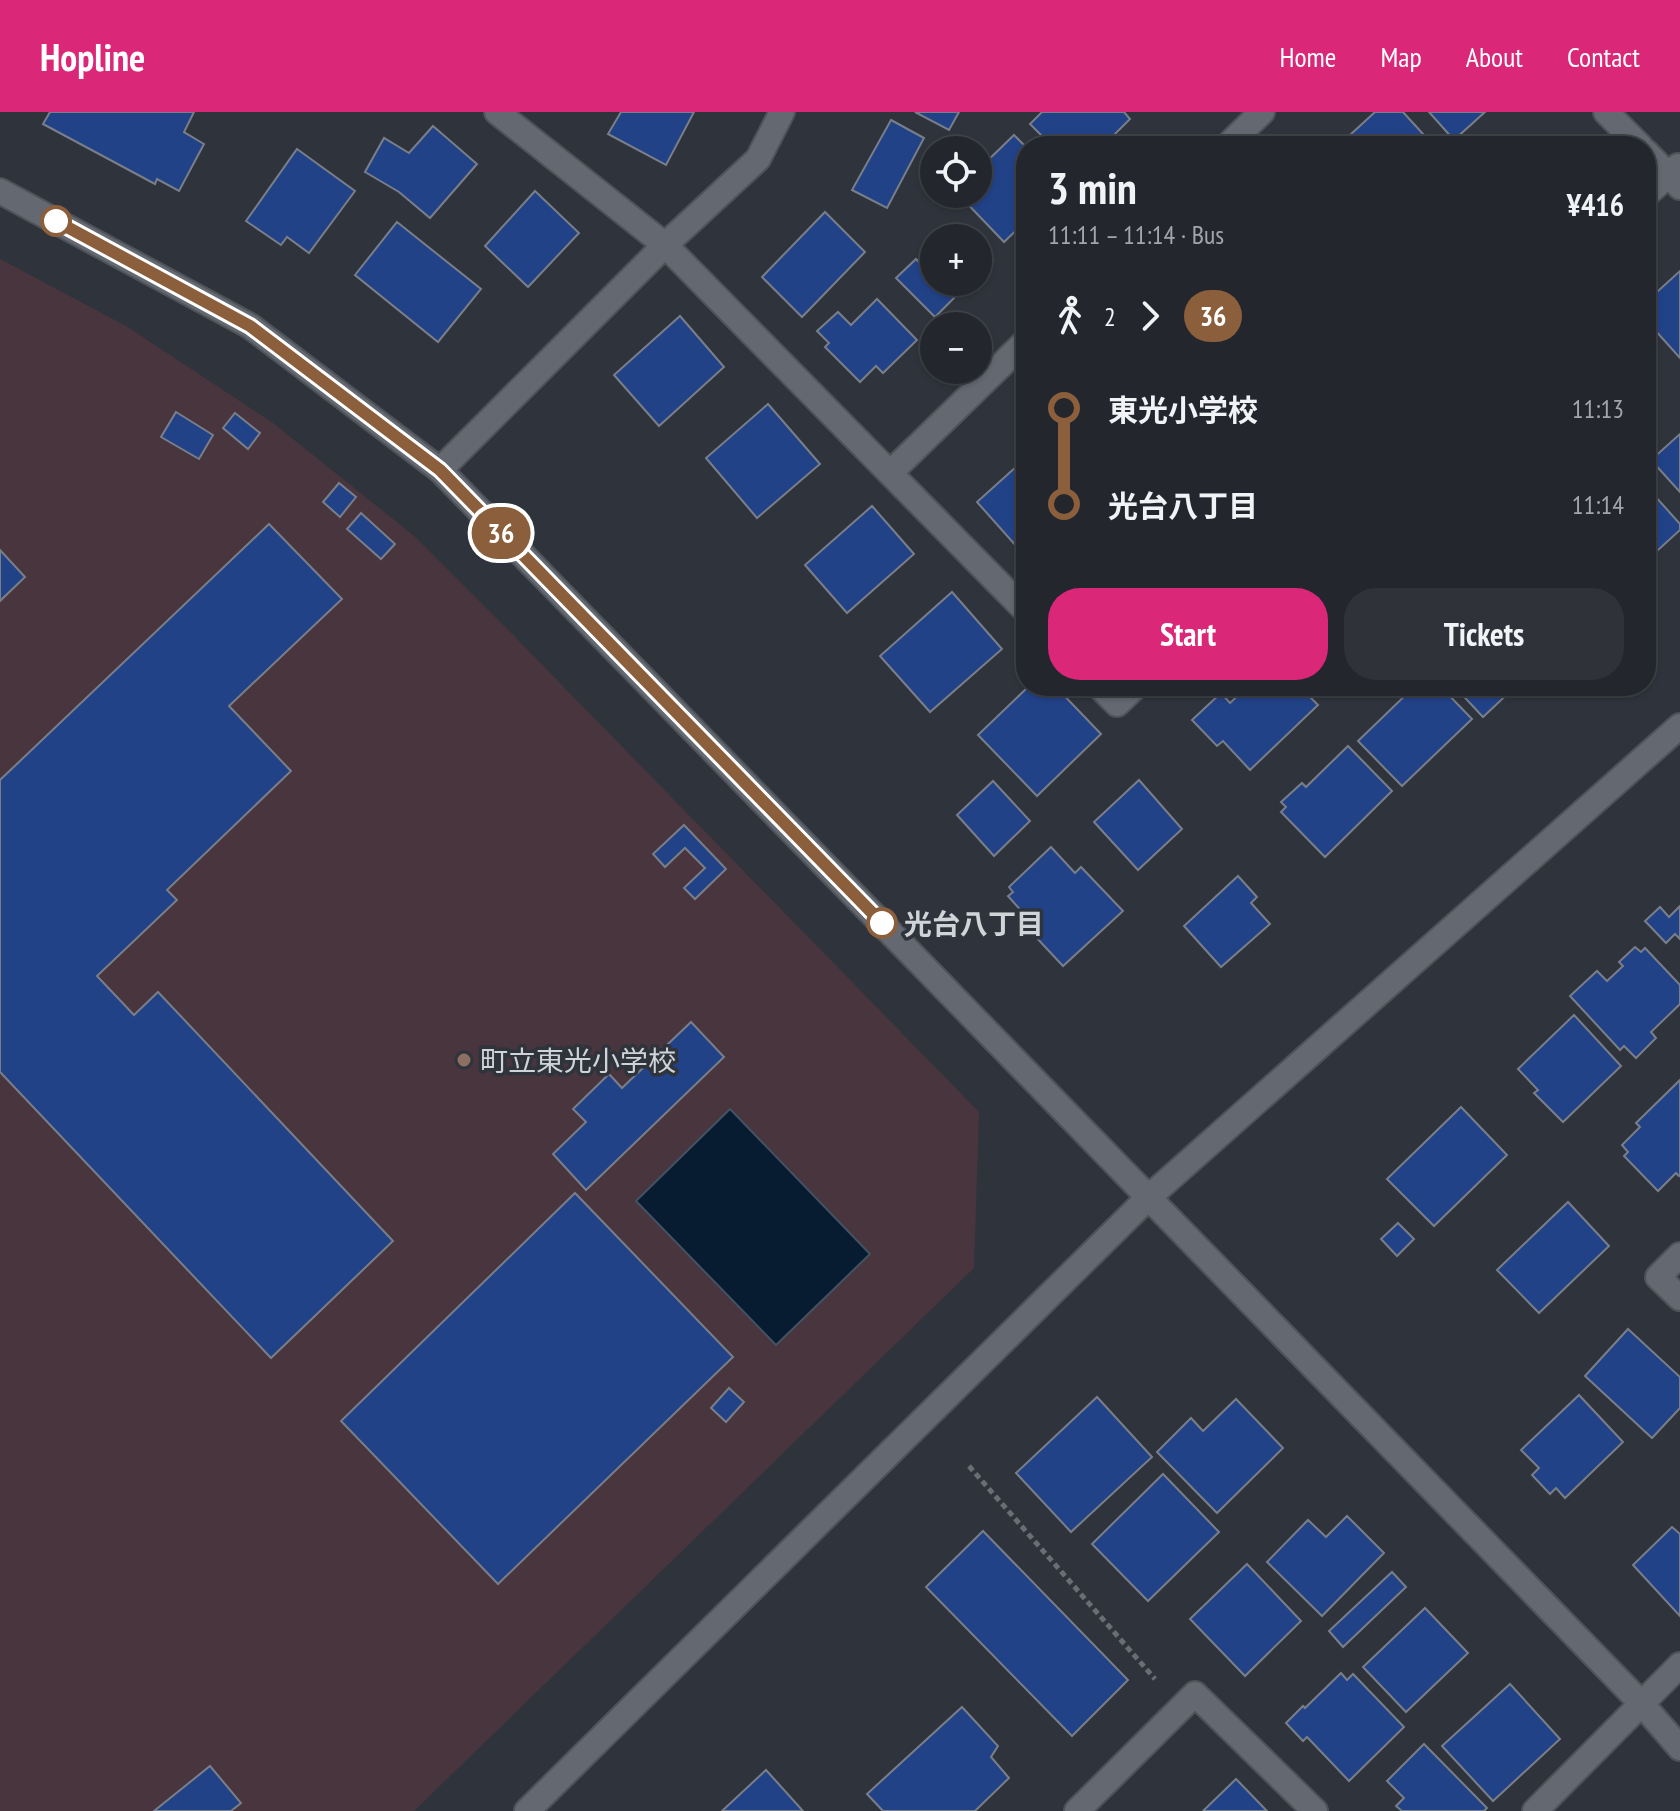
<!DOCTYPE html>
<html lang="en">
<head>
<meta charset="utf-8">
<style>
	:root { --surface:#23272d; --page:#2f3339; --text:#f1f3f6; --muted:#a3a5aa; --line:#404449; --accent:#db2777 }
	body { margin:0; font-family:"PT Sans Narrow","Noto Sans JP",sans-serif; background:var(--page); color:var(--text); height:100vh; display:flex; flex-direction:column; font-size:30px; white-space:nowrap }
	* { box-sizing:border-box; margin:0 }
	p { font-size:26px; color:var(--muted) }
	.icon { flex:none; width:44px; height:44px; fill:none; stroke:currentColor; stroke-width:2; stroke-linecap:round; stroke-linejoin:round }
	.map { position:relative; flex:1; overflow:hidden }
	.side { position:absolute; left:1016px; top:24px; width:640px; height:560px; display:flex; flex-direction:column; background:var(--surface); border-radius:32px; box-shadow:0 2px 6px #0004,0 0 0 2px var(--line) }
	.side>* { flex:none }
	.badge { padding:0 16px; border-radius:26px; font-size:28px; line-height:52px }
	.fabs { position:absolute; left:920px; top:24px; display:grid; gap:16px }
	.fabs a { display:grid; place-items:center; width:72px; height:72px; border-radius:50%; background:var(--surface); box-shadow:0 2px 6px #0004,0 0 0 2px var(--line); font-size:40px }
	.map>.badge { position:absolute; translate:-50% -50%; box-shadow:0 0 0 4px #fff }
	.legs { display:flex; align-items:center; gap:12px; height:88px; padding:0 32px; font-size:26px }
	.legs p { margin-inline-start:auto }
	.summary { display:flex; align-items:center; justify-content:space-between; height:136px; padding:0 32px }
	h1 { font-size:44px; font-weight:700; line-height:60px }
	.button { display:flex; gap:16px; margin-top:auto; padding:16px 32px }
	.button a { flex:1; height:92px; border-radius:32px; background:var(--accent); color:#fff; font-size:32px; font-weight:700; line-height:92px; text-align:center }
	.button a+a { background:var(--page); color:var(--text) }
	ul { padding:0 32px; list-style:none }
	li { display:flex; align-items:center; gap:28px; height:96px; font-size:30px }
	li i { display:grid; place-items:center; width:12px; height:100%; margin:0 10px; background:currentColor }
	li i::after { content:''; width:20px; height:20px; margin:-10px; border:6px solid; border-radius:50%; background:var(--surface) }
	li p { margin-inline-start:auto }
	li:first-child i { background:linear-gradient(#0000 50%,currentColor 0) }
	li:last-child i { background:linear-gradient(currentColor 50%,#0000 0) }
	header { display:flex; align-items:center; gap:48px; box-sizing:border-box; height:112px; padding:0 40px; background:var(--accent); color:#fff }
	header strong { font-size:38px }
	nav { display:flex; gap:44px; margin-inline-start:auto; font-size:28px }
	.map>svg:first-child { display:block }
</style>
</head>
<body>
<header>
<strong>Hopline</strong>
<nav><a>Home</a><a>Map</a><a>About</a><a>Contact</a></nav>
</header>
<div class="map">
<svg width="1680" height="1699" viewBox="0 0 1680 1699">
	<rect width="100%" height="100%" fill="#2f343c"/>
	<!-- education -->
	<polygon fill="#48353e" points="0,147 126,214 273,311 413,423 515,525 979,1000 974,1156 414,1699 0,1699"/>
	<!-- water -->
	<polygon fill="#071b31" stroke="#435263" stroke-width="2" points="730,997 870,1142 776,1233 636,1089"/>
	<!-- building -->
	<g fill="#224288" stroke="#797e88" stroke-width="2">
		<polygon points="50,0 194,0 184,20 204,32 179,79 157,67 155,72 43,12"/>
		<polygon points="621,0 694,0 666,53 608,22"/>
		<polygon points="915,0 959,0 949,18"/>
		<polygon points="1042,0 1124,0 1130,7 1103,34 1052,34 1030,12"/>
		<polygon points="1375,0 1403,0 1434,34 1338,34"/>
		<polygon points="1429,0 1485,0 1454,28"/>
		<polygon points="891,8 924,26 887,96 852,78"/>
		<polygon points="433,14 477,52 430,106 399,80 365,60 384,26 409,41"/>
		<polygon points="1014,23 1026,35 1026,109 1004,130 958,82 978,82 978,58"/>
		<polygon points="297,37 355,79 309,141 287,125 281,133 246,109"/>
		<polygon points="535,79 579,121 528,175 485,134"/>
		<polygon points="825,100 865,140 802,205 762,165"/>
		<polygon points="397,110 481,177 438,230 355,163"/>
		<polygon points="978,132 993,148 978,162"/>
		<polygon points="916,147 926,157 934,149 934,170 970,170 935,205 896,166"/>
		<polygon points="1680,159 1680,246 1646,208 1646,190"/>
		<polygon points="877,187 917,228 883,261 876,254 860,270 825,235 829,231 817,219 838,200 851,213"/>
		<polygon points="680,204 724,255 659,314 614,263"/>
		<polygon points="768,292 820,352 757,406 706,346"/>
		<polygon points="176,300 213,323 199,347 161,325"/>
		<polygon points="235,301 260,321 248,337 223,316"/>
		<polygon points="1680,322 1680,380 1651,348"/>
		<polygon points="1026,346 1026,429 1018,436 977,390"/>
		<polygon points="339,371 356,385 340,405 323,390"/>
		<polygon points="1646,374 1680,412 1680,418 1646,449"/>
		<polygon points="872,394 914,442 847,501 805,453"/>
		<polygon points="361,401 395,432 381,447 347,417"/>
		<polygon points="269,412 342,487 229,594 291,659 167,778 177,788 97,864 134,903 158,880 393,1129 271,1246 0,960 0,668"/>
		<polygon points="0,438 25,465 0,489"/>
		<polygon points="952,480 1002,537 930,600 880,544"/>
		<polygon points="1029,574 1055,574 1101,622 1037,684 978,623"/>
		<polygon points="1248,574 1310,574 1316,580 1310,585 1318,593 1250,658 1223,629 1217,634 1192,608 1221,581 1230,591"/>
		<polygon points="1415,574 1440,574 1472,607 1402,674 1358,629"/>
		<polygon points="1454,574 1516,574 1483,605"/>
		<polygon points="1348,634 1392,679 1325,745 1281,700 1286,695 1281,690 1302,671 1306,675"/>
		<polygon points="1139,668 1182,717 1138,758 1094,710"/>
		<polygon points="993,669 1030,709 994,744 957,703"/>
		<polygon points="684,713 726,757 695,787 684,776 705,756 685,736 665,755 653,742"/>
		<polygon points="1051,735 1075,761 1081,755 1123,799 1063,854 1019,807 1024,802 1008,784 1013,780 1009,775"/>
		<polygon points="1238,764 1257,785 1251,791 1270,812 1221,855 1184,814"/>
		<polygon points="1680,794 1680,827 1675,822 1666,831 1645,809 1660,795 1669,805"/>
		<polygon points="1635,835 1641,840 1645,836 1680,873 1680,892 1651,920 1656,926 1636,946 1624,934 1620,938 1570,884 1597,859 1607,869 1623,854 1619,850"/>
		<polygon points="1574,903 1621,954 1563,1010 1534,981 1538,978 1518,957"/>
		<polygon points="691,910 724,945 586,1078 553,1042 586,1010 573,997 609,962 622,976"/>
		<polygon points="1680,968 1680,1063 1679,1064 1676,1061 1658,1079 1624,1044 1628,1040 1622,1033 1640,1015 1636,1011"/>
		<polygon points="1461,995 1507,1043 1434,1114 1387,1067"/>
		<polygon points="575,1081 733,1245 498,1472 341,1309"/>
		<polygon points="1568,1090 1609,1134 1539,1201 1497,1158"/>
		<polygon points="1398,1111 1414,1127 1397,1144 1381,1127"/>
		<polygon points="1628,1217 1680,1265 1680,1296 1652,1326 1585,1264"/>
		<polygon points="729,1276 744,1290 726,1310 711,1296"/>
		<polygon points="1579,1283 1623,1330 1565,1386 1556,1376 1550,1382 1532,1363 1539,1356 1521,1338"/>
		<polygon points="1097,1285 1152,1345 1071,1420 1016,1361"/>
		<polygon points="1236,1287 1283,1336 1217,1401 1157,1340 1191,1306 1203,1319"/>
		<polygon points="1163,1362 1219,1420 1148,1489 1092,1432"/>
		<polygon points="1347,1404 1384,1441 1322,1504 1267,1450 1308,1408 1326,1425"/>
		<polygon points="1672,1415 1680,1422 1680,1504 1633,1453"/>
		<polygon points="983,1419 1128,1568 1072,1624 926,1475"/>
		<polygon points="1247,1452 1301,1509 1245,1564 1190,1507"/>
		<polygon points="1392,1460 1406,1475 1343,1535 1329,1519"/>
		<polygon points="1425,1496 1468,1541 1406,1600 1363,1555"/>
		<polygon points="1341,1561 1347,1568 1353,1562 1404,1615 1349,1669 1307,1625 1303,1629 1286,1611 1303,1594 1305,1596"/>
		<polygon points="1510,1572 1560,1627 1493,1689 1442,1634"/>
		<polygon points="962,1595 998,1634 991,1645 1009,1666 975,1699 883,1699 867,1682"/>
		<polygon points="1424,1632 1487,1696 1484,1699 1402,1699 1396,1694 1404,1686 1387,1669"/>
		<polygon points="210,1654 241,1691 231,1699 154,1699"/>
		<polygon points="766,1658 803,1699 722,1699"/>
		<polygon points="1236,1667 1267,1699 1203,1699"/>
	</g>
	<g fill="none" stroke-linecap="round" stroke-linejoin="round">
		<!-- minor casing -->
		<g stroke="#4e5259" stroke-width="28">
			<g id="minor">
				<polyline points="497,0 665,133 1026,499"/>
				<polyline points="1606,0 1640,34"/>
				<polyline points="1227,34 1262,0"/>
				<polyline points="1646,40 1680,75"/>
				<polyline points="0,79 250,214 440,358 1642,1592 1680,1636"/>
				<polyline points="1646,83 1678,54"/>
				<polyline points="440,358 665,133 758,47 782,0"/>
				<polyline points="890,361 1026,229"/>
				<polyline points="1099,574 1117,592 1136,574"/>
				<polyline points="1680,1143 1658,1165 1680,1186"/>
				<polyline points="527,1699 1149,1085 1680,614"/>
				<polyline points="1077,1699 1195,1582 1315,1699"/>
				<polyline points="1535,1699 1680,1553"/>
			</g>
		</g>
		<!-- path -->
		<polyline stroke="#696e74" stroke-width="5" stroke-dasharray="6 4" stroke-linecap="butt" points="969,1354 1155,1567"/>
		<!-- minor -->
		<use href="#minor" stroke="#636871" stroke-width="24"/>
	</g>
	<g fill="none" stroke-linecap="round" stroke-linejoin="round">
		<!-- line-1 casing -->
		<g stroke="#fff" stroke-width="18">
			<polyline id="line-1" points="56,109 250,214 440,358 882,811"/>
		</g>
		<!-- line-1 -->
		<use href="#line-1" stroke="#8b5e3c" stroke-width="12"/>
	</g>
	<!-- markers -->
	<g fill="#fff" stroke="#8b5e3c" stroke-width="4">
		<circle cx="56" cy="109" r="14"/>
		<circle cx="882" cy="811" r="14"/>
	</g>
	<circle fill="#8d6e63" stroke="#2f343c" stroke-width="3" cx="464" cy="948" r="8"/>
	<g text-anchor="middle" dominant-baseline="central" stroke-width="7" stroke-linejoin="round" paint-order="stroke">
		<!-- stop labels -->
		<g font-size="28" font-weight="bold" fill="#d0d3d8" stroke="#2f343c" text-anchor="start">
			<text x="904" y="811">光台八丁目</text>
		</g>
		<!-- poi labels -->
		<g font-size="28" fill="#d0d3d8" stroke="#2f343c" text-anchor="start">
			<text x="480" y="948">町立東光小学校</text>
		</g>
	</g>
</svg>
<div class="fabs">
<a><svg class="icon" aria-label="locate" viewBox="0 0 24 24"><circle cx="12" cy="12" r="6"/><path d="M12 2v4M12 18v4M2 12h4M18 12h4"/></svg></a>
<a>+</a>
<a>−</a>
</div>
<b class="badge" style="left:501px;top:421px;background:#8b5e3c;color:#fff">36</b>
<section class="side">
<div class="summary"><div><h1>3 min</h1><p>11:11 – 11:14 · Bus</p></div><b>¥416</b></div>
<div class="legs"><svg class="icon" aria-label="walk" viewBox="0 0 24 24"><circle cx="13" cy="4" r="2"/><path d="M13 8l-2 6 4 7M11 14l-3 7M7 12l3-4h3l4 4"/></svg>2<svg class="icon" aria-label="forward" viewBox="0 0 24 24"><path d="M9 5l7 7-7 7"/></svg><b class="badge" style="background:#8b5e3c;color:#fff">36</b></div>
<ul>
<li><i style="color:#8b5e3c"></i><b>東光小学校</b><p>11:13</p></li>
<li><i style="color:#8b5e3c"></i><b>光台八丁目</b><p>11:14</p></li>
</ul>
<div class="button"><a>Start</a><a>Tickets</a></div>
</section>
</div>
</body>
</html>
